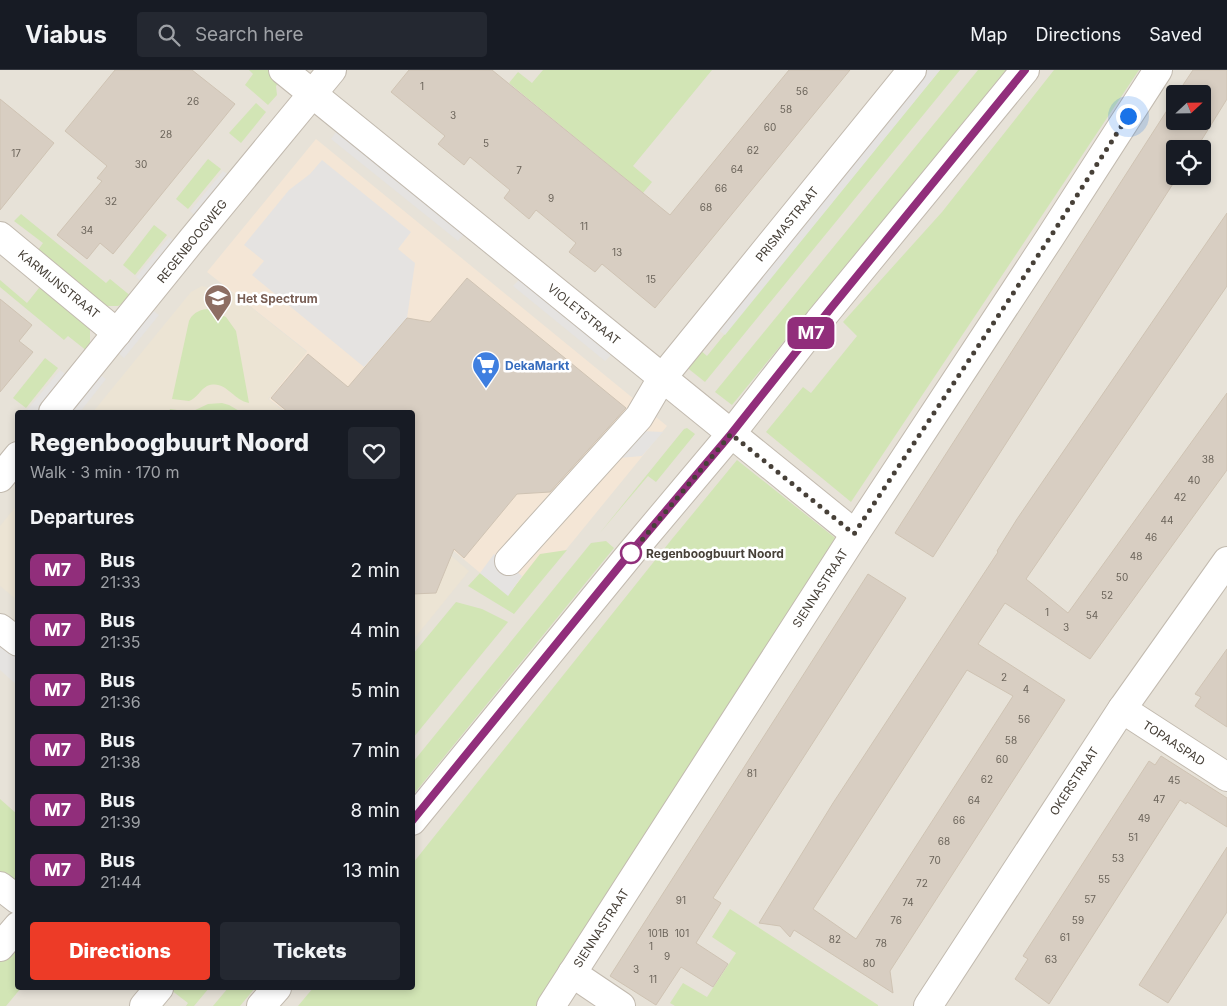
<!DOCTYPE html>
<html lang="en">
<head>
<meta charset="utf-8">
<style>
	:root { --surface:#171b24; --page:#242831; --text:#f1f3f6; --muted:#9ea1a6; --line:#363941; --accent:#ed3b27 }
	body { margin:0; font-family:Inter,sans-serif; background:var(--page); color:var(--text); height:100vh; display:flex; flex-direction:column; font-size:19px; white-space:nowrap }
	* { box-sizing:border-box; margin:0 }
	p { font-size:16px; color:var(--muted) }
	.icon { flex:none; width:28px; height:28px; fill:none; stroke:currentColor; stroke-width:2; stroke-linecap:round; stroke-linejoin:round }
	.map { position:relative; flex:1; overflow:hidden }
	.drawer { position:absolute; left:15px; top:340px; width:400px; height:580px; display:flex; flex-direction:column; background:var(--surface); border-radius:5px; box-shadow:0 2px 8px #0003 }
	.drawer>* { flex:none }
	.badge { padding:0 10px; border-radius:8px; font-size:18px; line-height:32px }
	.needle { width:32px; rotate:68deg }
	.controls { position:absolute; left:1166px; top:15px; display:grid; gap:10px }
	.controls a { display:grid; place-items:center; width:45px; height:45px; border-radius:5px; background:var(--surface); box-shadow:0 2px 8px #0003; font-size:25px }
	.you { position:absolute; width:25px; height:25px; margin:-12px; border:4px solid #fff; border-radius:50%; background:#1a73e8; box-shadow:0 0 0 8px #1a73e833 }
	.map>.badge { position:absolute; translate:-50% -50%; box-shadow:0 0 0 2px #fff }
	h2 { padding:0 15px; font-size:19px; line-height:45px }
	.round { display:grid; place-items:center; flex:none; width:52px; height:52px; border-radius:5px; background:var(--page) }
	.overview { display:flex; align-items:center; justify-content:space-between; height:85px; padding:0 15px }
	h1 { font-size:24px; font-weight:800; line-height:38px }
	.cta { display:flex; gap:10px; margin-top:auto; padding:10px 15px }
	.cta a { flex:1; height:58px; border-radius:5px; background:var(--accent); color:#fff; font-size:20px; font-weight:800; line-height:58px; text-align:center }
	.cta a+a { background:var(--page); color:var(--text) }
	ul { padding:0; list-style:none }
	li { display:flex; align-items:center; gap:15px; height:60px; padding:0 15px }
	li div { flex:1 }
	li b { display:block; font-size:19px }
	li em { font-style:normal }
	li .badge { min-width:55px; font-weight:700; text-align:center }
	header { display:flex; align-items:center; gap:30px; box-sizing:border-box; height:70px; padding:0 25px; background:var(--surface); border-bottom:1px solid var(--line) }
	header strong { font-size:24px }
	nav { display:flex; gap:28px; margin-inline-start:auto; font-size:18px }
	.search { width:350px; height:45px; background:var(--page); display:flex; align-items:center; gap:12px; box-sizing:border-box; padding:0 18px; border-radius:5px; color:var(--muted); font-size:19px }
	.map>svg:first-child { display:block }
</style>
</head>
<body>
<header>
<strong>Viabus</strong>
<div class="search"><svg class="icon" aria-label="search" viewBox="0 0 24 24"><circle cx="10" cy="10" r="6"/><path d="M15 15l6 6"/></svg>Search here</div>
<nav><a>Map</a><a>Directions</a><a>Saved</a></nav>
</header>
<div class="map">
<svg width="1227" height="936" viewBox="0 0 1227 936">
	<rect width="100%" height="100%" fill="#f4f0e9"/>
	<!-- residential -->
	<path fill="#e7e2d8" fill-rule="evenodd" d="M0 0H1227V936H0ZM1175 24H1202V51H1175ZM1175 79H1202V106H1175ZM18 342H412V918H18Z"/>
	<!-- commercial -->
	<polygon fill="#f4e6d6" points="316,69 667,356 520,536 413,447 412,342 286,342 269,329 307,281 207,202"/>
	<!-- education -->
	<g fill="#ece4d4">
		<polygon points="202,216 233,223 307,282 268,329 284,342 93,342 191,222"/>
		<polygon points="17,435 17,530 0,516 0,456"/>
		<polygon points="413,453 469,501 413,570"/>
	</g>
	<!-- green -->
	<g fill="#d2e5b5">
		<polygon points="249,0 268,0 280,11 276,16 277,25 268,35 245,15 253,4"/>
		<polygon points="543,0 712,0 633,96 652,112 643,123 509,13 518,2 532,13"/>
		<polygon points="940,0 960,0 705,312 685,296 699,279 707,286"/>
		<polygon points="978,0 1006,0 732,335 715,322"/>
		<polygon points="1054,0 1139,0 851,432 766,362 803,317 811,323 857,266 843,252 942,142"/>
		<polygon points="256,33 266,42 241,73 229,63"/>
		<polygon points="208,89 221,99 188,139 176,129"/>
		<polygon points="21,144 106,213 110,209 132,227 126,235 123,233 118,236 105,236 36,183 43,173 14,151"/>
		<polygon points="154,155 167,165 135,205 123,195"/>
		<polygon points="0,210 27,233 43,213 90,257 90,272 93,275 87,281 68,266 64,270 0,217"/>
		<path d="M207 239 226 247 236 261 249 333C232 330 226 309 207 316 200 320 197 328 189 331L172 329 189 251C192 244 198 240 207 239Z"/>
		<polygon points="45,288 58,298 26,338 13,328"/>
		<polygon points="222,333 229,335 241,342 169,342 170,339 191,342 208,334"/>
		<polygon points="687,358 695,364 656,412 648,406 599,464 684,359"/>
		<polygon points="737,390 839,471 538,936 298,936 313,918 412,918 413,793 672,469"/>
		<polygon points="606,471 614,478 413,725 413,692 591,473"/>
		<polygon points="567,480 514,544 468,516 480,503 508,525 540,484"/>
		<polygon points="456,532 482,539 508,552 413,668 413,584"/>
		<polygon points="0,729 17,744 17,818 0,803"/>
		<polygon points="730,839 878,935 878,936 675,936 670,933 683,913 707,927 736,883 712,867"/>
		<polygon points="17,867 18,918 21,918 6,936 0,936 0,888"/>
		<polygon points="173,918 209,918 194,936 186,936 188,933 171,920"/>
		<polygon points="228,918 255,918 240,936 213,936"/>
	</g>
	<!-- parking -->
	<g fill="#e5e3e1">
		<polygon points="927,0 940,0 725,265 716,258"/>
		<polygon points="338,59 466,162 458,171 331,69"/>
		<polygon points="322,90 411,162 398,179 415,193 407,248 364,297 252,205 264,191 244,175 289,120 310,104"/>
		<polygon points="223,101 230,106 197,147 190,141"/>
		<polygon points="169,167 176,172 143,213 136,207"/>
		<polygon points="521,208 613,283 605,291 513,216"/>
		<polygon points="152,240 159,245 124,288 117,282"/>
		<polygon points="60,300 67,305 37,342 30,342 27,340"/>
		<polygon points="99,304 106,309 80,342 68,342"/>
		<polygon points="642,361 663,362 642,386 619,388"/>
		<polygon points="494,484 522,506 508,526 480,503"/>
		<polygon points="0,570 17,584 17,615 0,600"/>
	</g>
	<!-- building -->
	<g fill="#d8cec2" stroke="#cfc3b3" fill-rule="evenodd">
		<polygon points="115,0 192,0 235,34 113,184 100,173 87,189 57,165 102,111 97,108 107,96 65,61"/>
		<polygon points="409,0 492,0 670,145 789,0 850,0 655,238 602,194 595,202 569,182 576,173 536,140 529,149 504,128 510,120 470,87 464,95 438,74 445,66 391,22"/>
		<polygon points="1193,0 1227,0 1227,29 1196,79 1175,79 1175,106 1178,106 933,487 895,463 1175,28 1175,51 1202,51 1202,24 1177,24"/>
		<polygon points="0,29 54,73 0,140"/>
		<path d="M1227 143V216L1026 509 1068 543 1227 323V400L1090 589 1005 533 978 574 1065 630 890 901 893 923 794 860 790 867 780 856 759 853 833 733 998 482 997 481 1017 449ZM967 600 1013 626 856 869 813 839Z"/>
		<polygon points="467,208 626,338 550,422 517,424 464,488 454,479 436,523 412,524 412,342 288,342 271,328 308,284 348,317 407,248 430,252"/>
		<polygon points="0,229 32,255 19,271 33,282 0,322"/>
		<polygon points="868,504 906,528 713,828 721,833 696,873 728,894 713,917 681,897 656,935 610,906"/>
		<polygon points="1227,579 1227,657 1195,636 1201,627 1195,624"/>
		<polygon points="1161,686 1227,728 1227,757 1187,732 1186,734 1180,730 1049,934 1015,909 1028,889 1023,886 1149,691 1155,695"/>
		<polygon points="1227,777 1227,842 1168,933 1139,915"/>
	</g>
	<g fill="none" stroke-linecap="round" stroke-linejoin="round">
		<!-- minor casing -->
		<g stroke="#c2baaf" stroke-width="30">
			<g id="minor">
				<polyline points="283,0 855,464"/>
				<polyline points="0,166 117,263"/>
				<polyline points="53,342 191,171 332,0"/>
				<polyline points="0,408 18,386"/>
				<polyline points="509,491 639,347 662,308 912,0"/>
				<polyline points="0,558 18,572"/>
				<polyline points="1122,639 1227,707"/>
				<polyline points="412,751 631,483 731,364 819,251 1025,0"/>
				<polyline points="0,816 18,830"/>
				<polyline points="0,877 18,856"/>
				<polyline points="572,903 621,936"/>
				<polyline points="144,936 159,918"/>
				<polyline points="261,936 277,918"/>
				<polyline points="551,936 855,464 1049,169 1158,0"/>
				<polyline points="928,936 1122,639 1227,491"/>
			</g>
		</g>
		<!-- minor -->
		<use href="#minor" stroke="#fff" stroke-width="28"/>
	</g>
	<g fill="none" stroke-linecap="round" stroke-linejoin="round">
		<!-- line casing -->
		<g stroke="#fff" stroke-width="11">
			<polyline id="line" points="412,751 631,482 731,364 831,238 1025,0"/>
		</g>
		<!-- line -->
		<use href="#line" stroke="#912e7b" stroke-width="8"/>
		<!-- walk -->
		<polyline stroke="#474038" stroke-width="5" stroke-dasharray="0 9" points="631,483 731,364 854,464 1049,169 1128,46"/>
	</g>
	<!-- icons -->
	<defs>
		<g id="school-pin" transform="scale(1.4375)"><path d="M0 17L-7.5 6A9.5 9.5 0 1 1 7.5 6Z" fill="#8d6e63" stroke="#fff"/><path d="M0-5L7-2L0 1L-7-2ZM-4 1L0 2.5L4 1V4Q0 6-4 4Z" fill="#fff"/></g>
		<g id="supermarket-pin" transform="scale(1.4375)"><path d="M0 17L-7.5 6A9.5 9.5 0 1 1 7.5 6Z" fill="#3f7fe0" stroke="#fff"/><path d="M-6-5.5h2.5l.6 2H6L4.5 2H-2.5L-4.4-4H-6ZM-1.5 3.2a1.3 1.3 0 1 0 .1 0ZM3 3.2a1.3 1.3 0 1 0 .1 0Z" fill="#fff"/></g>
	</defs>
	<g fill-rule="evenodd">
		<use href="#school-pin" x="218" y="228"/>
		<use href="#supermarket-pin" x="486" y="295"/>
	</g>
	<!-- markers -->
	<circle fill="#fff" stroke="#912e7b" stroke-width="2.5" cx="631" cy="483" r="10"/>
	<g text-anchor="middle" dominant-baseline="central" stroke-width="5" stroke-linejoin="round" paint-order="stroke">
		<!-- number labels -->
		<g font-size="10" fill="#6b645a">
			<text x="422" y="16">1</text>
			<text x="802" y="21">56</text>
			<text x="193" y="31">26</text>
			<text x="786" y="39">58</text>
			<text x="453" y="45">3</text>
			<text x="770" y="57">60</text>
			<text x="166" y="64">28</text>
			<text x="486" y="73">5</text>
			<text x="753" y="80">62</text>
			<text x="16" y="83">17</text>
			<text x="141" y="94">30</text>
			<text x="737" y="99">64</text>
			<text x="519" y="100">7</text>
			<text x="721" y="118">66</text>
			<text x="551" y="128">9</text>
			<text x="111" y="131">32</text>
			<text x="706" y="137">68</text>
			<text x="584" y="156">11</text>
			<text x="87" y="160">34</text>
			<text x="617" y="182">13</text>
			<text x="651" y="209">15</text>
			<text x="1208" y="389">38</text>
			<text x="1194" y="410">40</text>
			<text x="1180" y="427">42</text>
			<text x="1167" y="450">44</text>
			<text x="1151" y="467">46</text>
			<text x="1136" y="486">48</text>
			<text x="1122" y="507">50</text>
			<text x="1107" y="525">52</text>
			<text x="1047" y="542">1</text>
			<text x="1092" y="545">54</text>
			<text x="1066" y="557">3</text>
			<text x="1004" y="607">2</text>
			<text x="1026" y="619">4</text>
			<text x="1024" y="649">56</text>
			<text x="1011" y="670">58</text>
			<text x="1002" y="689">60</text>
			<text x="752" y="703">81</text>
			<text x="987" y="709">62</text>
			<text x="1174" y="710">45</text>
			<text x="1159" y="729">47</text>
			<text x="974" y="730">64</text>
			<text x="1144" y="748">49</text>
			<text x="959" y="750">66</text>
			<text x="1133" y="767">51</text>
			<text x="944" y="771">68</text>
			<text x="1118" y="788">53</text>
			<text x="935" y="790">70</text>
			<text x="1104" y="809">55</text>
			<text x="922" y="813">72</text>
			<text x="1090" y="829">57</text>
			<text x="681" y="830">91</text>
			<text x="908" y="832">74</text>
			<text x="896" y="850">76</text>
			<text x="1078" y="850">59</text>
			<text x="658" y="863">101B</text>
			<text x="682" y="863">101</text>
			<text x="1065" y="867">61</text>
			<text x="835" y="869">82</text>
			<text x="881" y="873">78</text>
			<text x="651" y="876">1</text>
			<text x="667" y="886">9</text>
			<text x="1051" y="889">63</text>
			<text x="869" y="893">80</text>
			<text x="636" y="899">3</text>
			<text x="653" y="909">11</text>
		</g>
		<!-- street labels -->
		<g font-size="12" fill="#474038" stroke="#fff">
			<text transform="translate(787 154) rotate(-51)">PRISMASTRAAT</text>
			<text transform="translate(192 171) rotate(-51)">REGENBOOGWEG</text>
			<text transform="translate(59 214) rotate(39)">KARMIJNSTRAAT</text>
			<text transform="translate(584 244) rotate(39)">VIOLETSTRAAT</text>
			<text transform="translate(820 518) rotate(-57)">SIENNASTRAAT</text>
			<text transform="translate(1174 673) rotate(33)">TOPAASPAD</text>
			<text transform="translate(1074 711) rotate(-57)">OKERSTRAAT</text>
			<text transform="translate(601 858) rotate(-57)">SIENNASTRAAT</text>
		</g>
		<!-- education labels -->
		<g font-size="12" font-weight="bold" fill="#785e54" stroke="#fff" text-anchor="start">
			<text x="237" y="228">Het Spectrum</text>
		</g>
		<!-- shop labels -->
		<g font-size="12" font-weight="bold" fill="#366cbe" stroke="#fff" text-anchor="start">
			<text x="505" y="295">DekaMarkt</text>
		</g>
		<!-- stop labels -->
		<g font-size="12" font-weight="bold" fill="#474038" stroke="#fff" text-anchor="start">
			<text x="646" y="483">Regenboogbuurt Noord</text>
		</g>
	</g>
</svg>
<div class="controls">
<a><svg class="needle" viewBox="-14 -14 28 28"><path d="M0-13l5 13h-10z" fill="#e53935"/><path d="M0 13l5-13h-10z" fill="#9ea1a6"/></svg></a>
<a><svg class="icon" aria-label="locate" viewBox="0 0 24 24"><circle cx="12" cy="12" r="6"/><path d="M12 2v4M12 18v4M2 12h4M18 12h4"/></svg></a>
</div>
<div class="you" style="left:1128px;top:46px"></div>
<b class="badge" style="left:811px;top:263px;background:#912e7b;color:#fff">M7</b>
<section class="drawer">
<div class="overview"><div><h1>Regenboogbuurt Noord</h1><p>Walk · 3 min · 170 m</p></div><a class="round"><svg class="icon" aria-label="heart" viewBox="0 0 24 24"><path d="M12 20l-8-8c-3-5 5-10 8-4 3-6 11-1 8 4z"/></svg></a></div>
<h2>Departures</h2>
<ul>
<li><span class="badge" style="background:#912e7b;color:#fff">M7</span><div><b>Bus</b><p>21:33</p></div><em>2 min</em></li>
<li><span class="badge" style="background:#912e7b;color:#fff">M7</span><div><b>Bus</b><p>21:35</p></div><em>4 min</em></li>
<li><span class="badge" style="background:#912e7b;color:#fff">M7</span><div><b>Bus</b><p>21:36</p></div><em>5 min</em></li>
<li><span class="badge" style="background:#912e7b;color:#fff">M7</span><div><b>Bus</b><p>21:38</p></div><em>7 min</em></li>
<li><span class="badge" style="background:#912e7b;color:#fff">M7</span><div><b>Bus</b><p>21:39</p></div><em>8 min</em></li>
<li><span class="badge" style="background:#912e7b;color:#fff">M7</span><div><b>Bus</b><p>21:44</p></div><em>13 min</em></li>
</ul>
<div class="cta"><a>Directions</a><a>Tickets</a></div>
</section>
</div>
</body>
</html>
